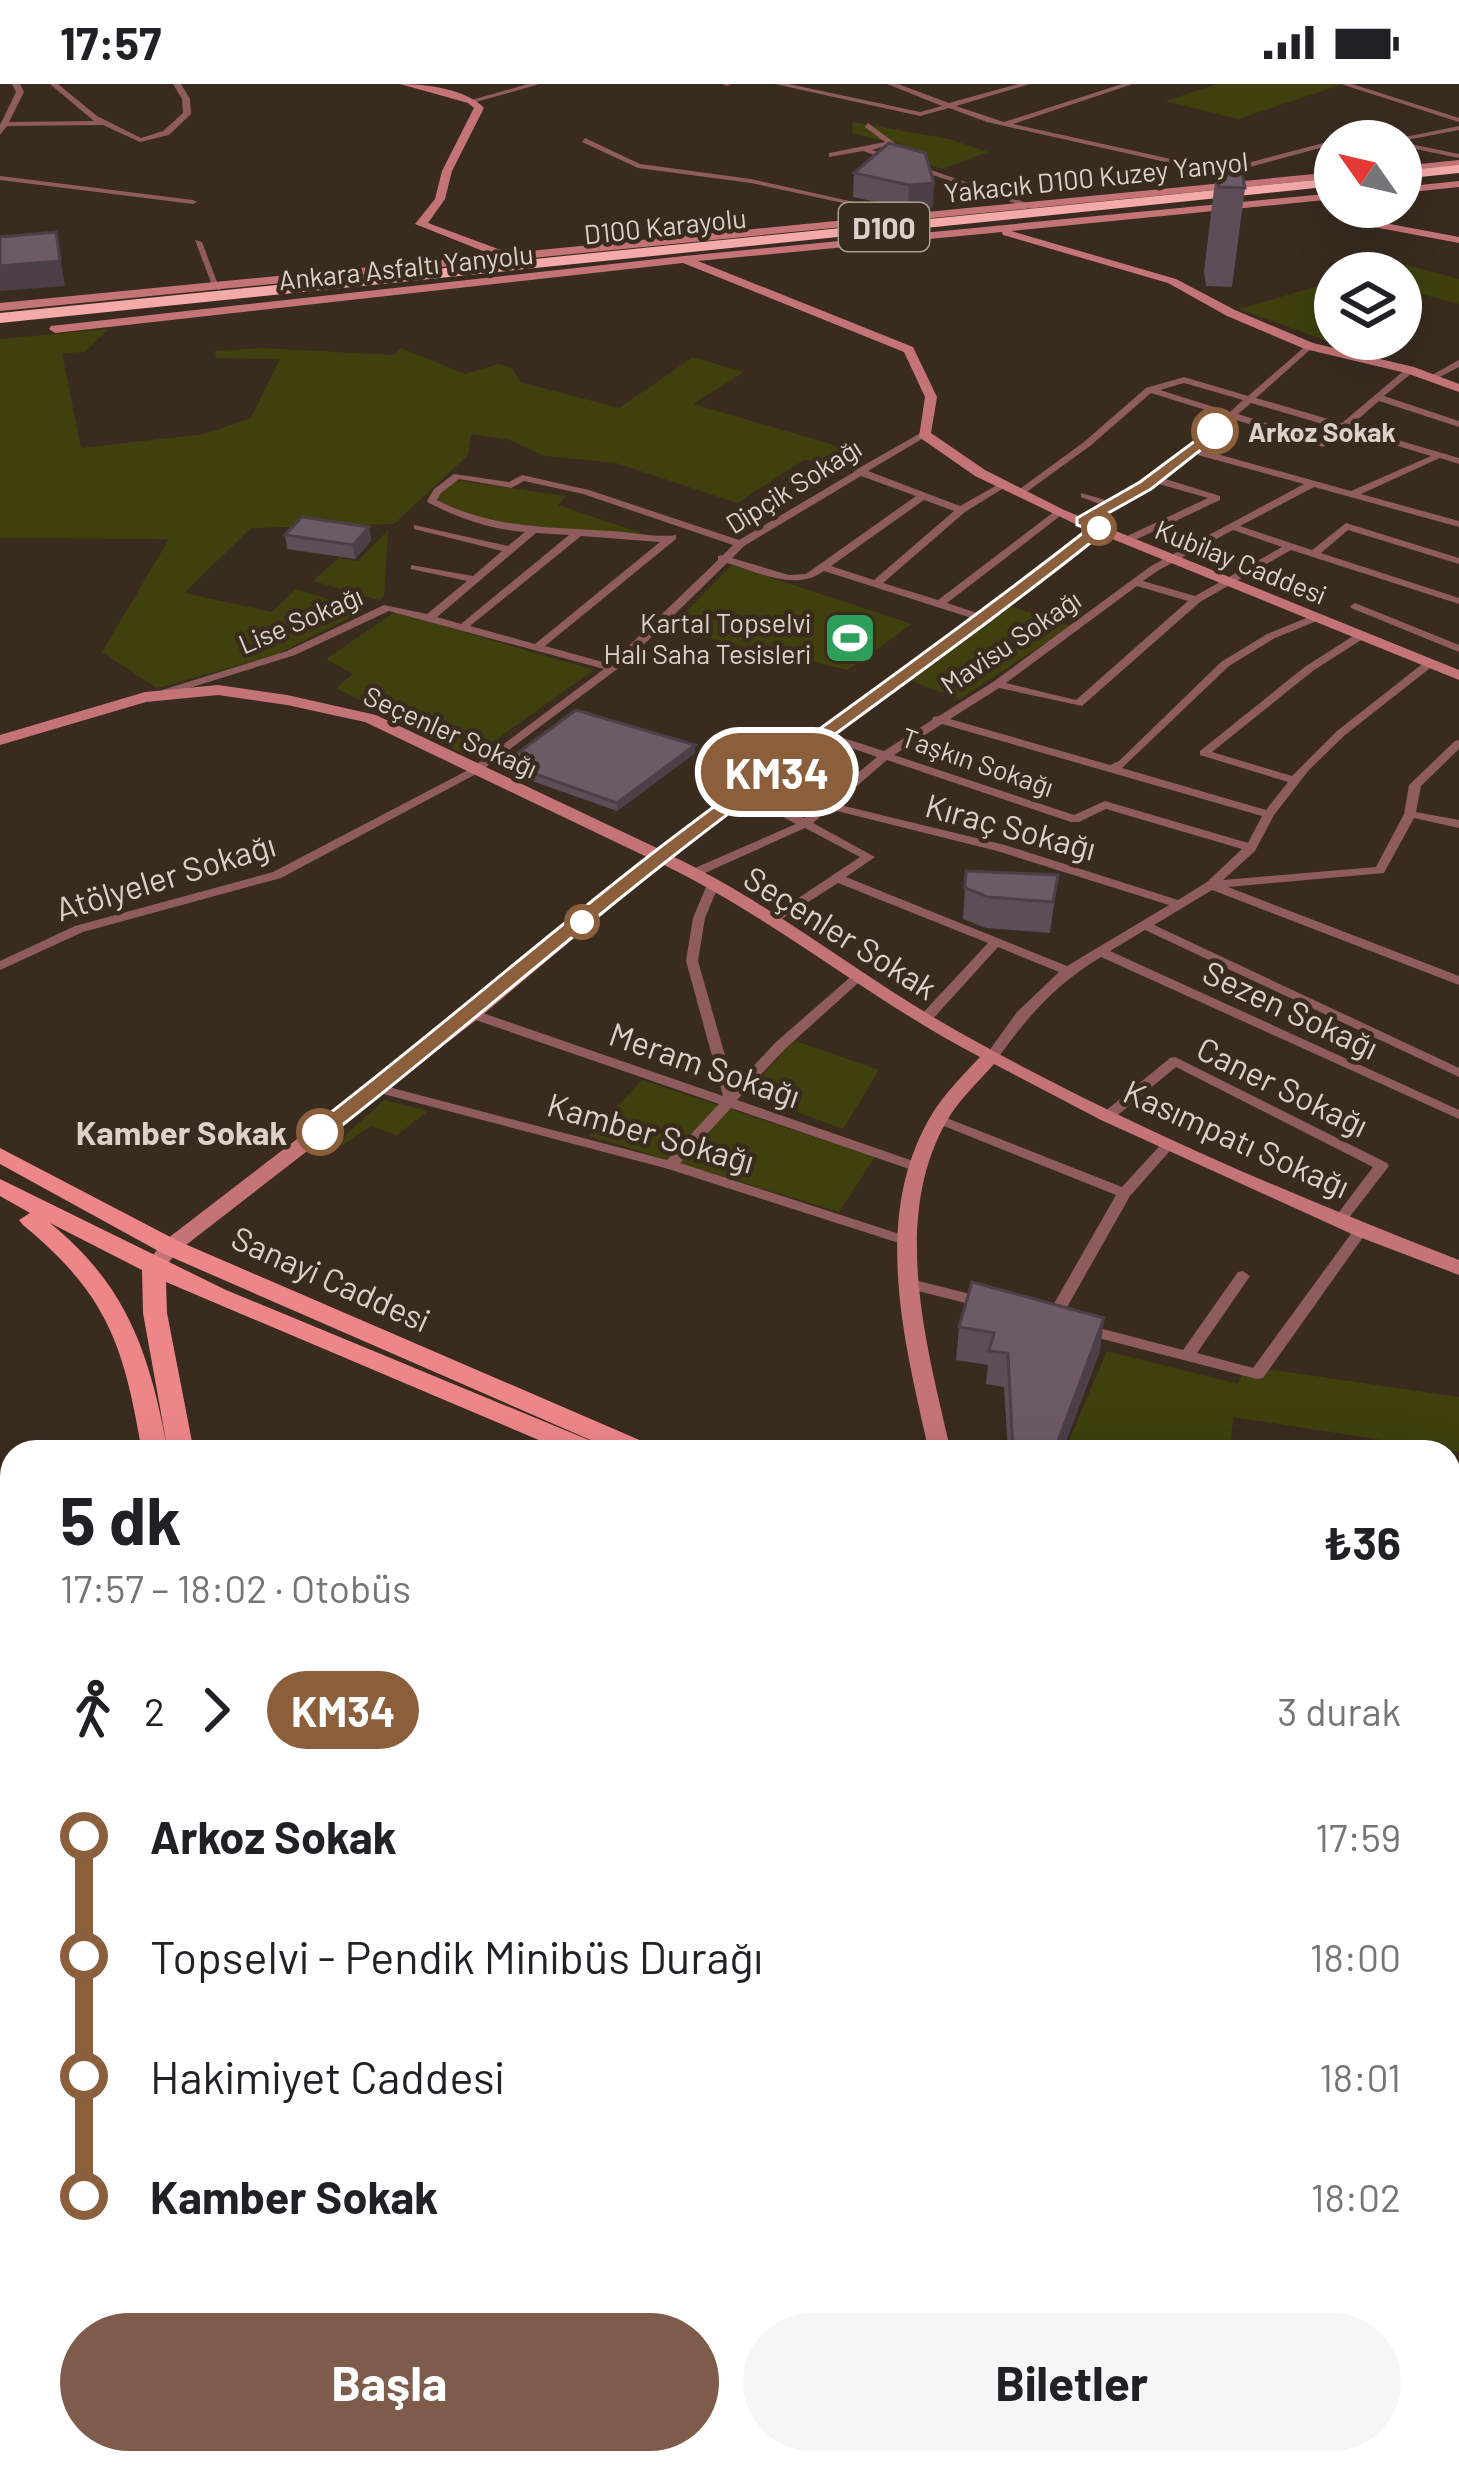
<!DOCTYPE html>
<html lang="tr">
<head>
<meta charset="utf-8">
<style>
	:root { --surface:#fff; --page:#f6f6f6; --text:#202124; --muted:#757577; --accent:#7e5b4b }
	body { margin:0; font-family:Barlow,sans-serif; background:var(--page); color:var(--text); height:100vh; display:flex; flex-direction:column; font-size:45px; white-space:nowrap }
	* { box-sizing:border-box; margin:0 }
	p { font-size:39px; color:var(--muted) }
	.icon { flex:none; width:66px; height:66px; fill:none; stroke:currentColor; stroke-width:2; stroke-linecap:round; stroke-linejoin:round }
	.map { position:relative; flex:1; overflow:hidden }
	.panel { position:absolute; left:0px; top:1356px; width:1461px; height:1035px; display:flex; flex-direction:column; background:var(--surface); border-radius:36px 36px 0 0; box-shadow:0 12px 48px #0002 }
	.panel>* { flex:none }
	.badge { padding:0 24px; border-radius:39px; font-size:42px; line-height:78px }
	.needle { width:78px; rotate:304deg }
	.fabs { position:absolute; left:1314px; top:36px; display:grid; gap:24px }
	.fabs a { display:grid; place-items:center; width:108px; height:108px; border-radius:50%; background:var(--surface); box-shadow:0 12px 48px #0002; font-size:60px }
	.map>.badge { position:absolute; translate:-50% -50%; box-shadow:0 0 0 6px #fff }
	.legs { display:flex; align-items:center; gap:18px; height:132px; padding:0 60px; font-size:39px }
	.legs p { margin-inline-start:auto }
	.head { display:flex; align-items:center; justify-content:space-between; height:204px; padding:0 60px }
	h1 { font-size:66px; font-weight:700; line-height:90px }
	.cta { display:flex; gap:24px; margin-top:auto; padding:24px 60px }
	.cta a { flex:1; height:138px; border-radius:72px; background:var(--accent); color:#fff; font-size:48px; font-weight:700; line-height:138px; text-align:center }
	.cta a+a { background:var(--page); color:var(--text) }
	ul { padding:0 60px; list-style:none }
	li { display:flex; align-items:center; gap:42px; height:120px; font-size:45px }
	li i { display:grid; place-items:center; width:18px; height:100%; margin:0 15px; background:currentColor }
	li i::after { content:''; width:30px; height:30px; margin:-15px; border:9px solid; border-radius:50%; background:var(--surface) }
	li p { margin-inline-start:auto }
	li:first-child i { background:linear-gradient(#0000 50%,currentColor 0) }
	li:last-child i { background:linear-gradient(currentColor 50%,#0000 0) }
	.status { display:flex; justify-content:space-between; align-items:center; height:84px; padding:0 60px; background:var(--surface); direction:ltr }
	.status svg { height:33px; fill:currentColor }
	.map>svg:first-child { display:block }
</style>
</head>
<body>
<div class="status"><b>17:57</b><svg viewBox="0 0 49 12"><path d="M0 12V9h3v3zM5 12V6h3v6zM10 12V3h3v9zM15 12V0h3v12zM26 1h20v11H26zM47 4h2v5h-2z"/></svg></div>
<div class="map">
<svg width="1459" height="2390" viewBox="0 0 1459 2390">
	<rect width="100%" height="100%" fill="#392b1e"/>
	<!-- green -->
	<g fill="#3f400e">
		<polygon points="1218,0 1338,0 1340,1 1238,35 1165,17"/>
		<path d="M853 38 949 55 988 68 942 85 882 65 905 61C888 56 870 56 852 48Z"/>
		<polygon points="1377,173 1459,195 1459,220 1421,210 1401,220 1401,189 1353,188"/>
		<polygon points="1335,197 1335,253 1327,257 1239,225"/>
		<polygon points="108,245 85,268 62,269 81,364 205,350 251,334 280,275 216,274 215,267 260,264 394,271 401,264 465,290 498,280 512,284 520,298 619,324 693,273 744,288 693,320 868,371 854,380 804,376 737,419 616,379 545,372 510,356 471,350 468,371 394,440 251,444 184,509 272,528 296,505 354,523 349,527 357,530 278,570 157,604 102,568 169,455 0,454 0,255"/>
		<path d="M454 396 566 412 558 421 644 450C583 446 491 450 439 418V407Z"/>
		<polygon points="388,446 384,512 379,516 313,497 339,474 358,477"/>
		<polygon points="732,481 912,540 848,586 669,545"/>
		<polygon points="1010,522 1071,542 960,615 911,597"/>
		<polygon points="395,528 594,586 476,670 464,670 336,604 353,590 326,575"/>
		<polygon points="793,956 879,986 843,1045 753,1012 757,998"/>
		<polygon points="642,996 875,1073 839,1128 589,1052"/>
		<polygon points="384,1016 428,1027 397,1051 371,1042 341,1062 335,1061"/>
		<polygon points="1107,1267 1238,1300 1245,1282 1459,1313 1459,1368 1233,1333 1230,1368 1064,1368"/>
	</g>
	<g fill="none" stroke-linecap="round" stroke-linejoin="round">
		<!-- street -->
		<g fill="#8e5c5c" fill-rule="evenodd">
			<polygon points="12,0 20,0 24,8 9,38 94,37 50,0 58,0 97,32 141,54 163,47 183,29 182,15 173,0 181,0 190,15 191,30 169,51 140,58 103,41 7,42 0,51 0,41 16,8"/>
			<polygon points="528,0 540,0 472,19 468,17"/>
			<polygon points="722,0 731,0 727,2"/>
			<polygon points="775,0 789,0 920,28 942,22 887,0 898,0 949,19 1018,0 1030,0 956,22 1004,38 1122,0 1133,0 1013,40 1221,86 1335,56 1338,57 1335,57 1335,60 1228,89 1242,96 1239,100 1219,90 987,38 949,24 920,32"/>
			<polygon points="1341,0 1352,0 1459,34 1459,38"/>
			<polygon points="868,39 895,59 872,66 1039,123 1032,125 863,67 829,73 829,69 885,58 865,43"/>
			<polygon points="1459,42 1459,46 1401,57 1385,57"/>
			<polygon points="585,54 640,80 751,95 926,134 922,136 751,99 638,84 582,58"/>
			<polygon points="1401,58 1459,70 1459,74 1401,62"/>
			<polygon points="0,92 193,116 197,118 193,120 0,96"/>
			<polygon points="195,156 202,158 220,206 213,204"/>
			<path d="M1309 259 1313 262 1312 264 1256 314 1342 339 1407 284H1413V288L1384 312 1459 337V343L1379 317 1350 342 1459 374V380L1440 374 1361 410 1459 437V443L1314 403 1240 442 1312 466 1346 439 1459 474V480L1348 446 1321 469 1459 514V520L1291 466 1200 518 1082 622 999 604 950 635 1110 681 1119 677 1221 578 1267 550 1314 531H1322V535L1275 554 1229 582 1122 684 1266 726 1288 698 1200 671V667L1306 582 1358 549H1366V553L1314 586 1212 668 1292 692 1337 647 1426 577H1434V581L1345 651 1309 686 1274 731 1255 767 1223 796 1376 783 1404 730 1409 701 1455 657 1459 656V665L1421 702 1416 728 1459 736V744L1414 734 1384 789 1228 803 1459 892V901L1212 806 1154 841 1459 984V993L1145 846 1110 867 1459 1026V1035L1101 873C1056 900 1028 932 998 974H988L986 971 1017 928 1059 888 998 863 930 938H920L918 935 920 932 988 859 838 799 777 838 773 839 767 835 860 773 805 744 696 793H688V787L796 740 743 711V707H751L804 734 877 673 823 654V650H831L884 667 932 636 933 633 939 632 993 598 1151 482 1304 400 1194 370 1159 393 1220 412V416L1131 458H1123V454L1208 414 1152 398 1086 440H1078V436L1102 421 1081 413V409L1109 417 1183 370 1225 332 1151 309 1090 362 1021 412 1013 410 1084 358 1146 304 1184 293 1248 312ZM1184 299 1243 316 1230 328 1160 306ZM1251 319 1336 344 1321 356 1238 330ZM1233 335 1323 363 1345 346 1431 372 1351 407 1199 365ZM1233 446 1282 463 1195 512 1143 497 1159 486ZM1137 502 1188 517 1076 616 1006 599ZM942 640 1262 732 1248 759 1105 717 1074 731 894 671ZM887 676 1071 738H1079L1106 725 1242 765 1207 798 1178 816 1005 761 836 720ZM829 725 997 767 1169 821 1067 882 846 793 875 773 813 739Z"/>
			<polygon points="1459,276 1459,283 1436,295 1428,293"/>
			<path d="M924 347 927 348V352L868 387 960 422 999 400 1007 402 965 428 883 499 938 516 1055 427 1064 429 947 519 989 533V537H981L824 487C795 508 758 488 727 479L624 580 478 689 281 794 83 848 0 886V877L75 842 273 788 470 685 604 585 389 527 295 571 170 610H162V606L287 567 384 521 427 530 467 497 411 485V481L473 492 502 467 414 445V441L508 462 525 448C490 445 460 435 429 419L427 417 434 405 454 390 509 398 522 391 589 406 739 456 854 388 855 385 859 384ZM861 392 916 412 806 490 789 491 732 474 744 462ZM459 395 511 404 524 397 583 410 733 461 723 471 718 472V476L610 580 545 562 676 455V451C656 454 632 448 611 447 550 443 493 445 437 416L441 409ZM924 416 954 427 874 496 831 482ZM536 449 569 451 461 540 437 533ZM581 452 660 458 535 560 470 542Z"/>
			<polygon points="1355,519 1459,561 1459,568 1351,524 1350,522"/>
			<polygon points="712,799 718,803 705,834 698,877 734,1003 776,958 855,889 865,889 866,892 786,964 737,1016 925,1081 927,1084 920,1089 915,1087 731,1024 680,1079 912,1154 914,1157 912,1160 902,1160 665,1084 372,1007 370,1004 377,1000 667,1076 719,1020 467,933 465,930 472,926 477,927 723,1012 686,877 693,834 706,803"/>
			<polygon points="1175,973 1387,1079 1389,1082 1345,1139 1340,1141 1333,1136 1373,1083 1176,983 1113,1035 1103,1035 1101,1032 1103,1029 1170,974"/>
			<polygon points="939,1031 1122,1103 1164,1057 1174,1057 1176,1060 1130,1112 1057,1241 1047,1241 1044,1237 1116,1111 934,1038 932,1035"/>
			<polygon points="1361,1141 1368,1146 1366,1149 1263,1294 1257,1295 1079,1249 1076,1245 1084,1240 1183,1266 1238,1188 1243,1187 1250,1192 1197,1269 1253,1284 1356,1143"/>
			<polygon points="907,1194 990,1215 993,1219 985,1224 902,1203 899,1199 902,1195"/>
			<polygon points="0,2273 12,2278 12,2300 0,2295"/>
		</g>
		<!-- secondary -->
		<g fill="#c47476" fill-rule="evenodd">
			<path d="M400 0C425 0 467 5 484 24L452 87 445 115 428 139 509 169 1335 88V94L0 227V219L493 171 415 140 435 115 442 87 474 24 468 19Z"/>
			<polygon points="1459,76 1459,82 1401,88 1401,82"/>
			<polygon points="1459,97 1459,103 1401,109 1401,103"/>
			<path d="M1335 109V115L1011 147 1176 195 1235 226 1313 259 1414 283 1459 300V308L1406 289 1305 265 1227 232 1168 199 1003 151 1002 148 698 177 913 263 937 313 931 349 985 386 1064 426 1459 586V596L1100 450 990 538 672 772C769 818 852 886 945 940 1103 1031 1288 1110 1459 1176V1191L1354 1151 1101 1036 994 980C980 996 963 1012 951 1030 888 1130 927 1262 951 1368H929C905 1259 870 1133 932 1030 945 1009 963 991 980 973 870 916 774 834 662 780L479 934 177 1168 161 1188H147L144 1183 163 1158 465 926 649 774 365 638 287 621 218 611 146 618 0 661V651L145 608 218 601 287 611 376 631 659 765 980 532 1088 446 975 392 919 353 925 313 904 268 683 179 55 249 49 245 51 242 684 172Z"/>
			<polygon points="1342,123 1354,123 1359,133 1369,136 1459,153 1459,159 1363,141 1351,137"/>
			<polygon points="1093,2379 1125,2379 1127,2390 1095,2390"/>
		</g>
		<!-- primary -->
		<g fill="#ed8689" fill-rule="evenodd">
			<polygon points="0,1064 178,1157 651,1361 655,1368 618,1368 162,1169 0,1080"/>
			<path d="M0 1095 226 1206 601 1361 605 1368H567L166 1198 167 1229 194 1368H168L143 1229 142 1186 50 1139C129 1203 150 1272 168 1368H142C124 1262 108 1211 23 1141L19 1136 30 1129 0 1112Z"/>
			<polygon points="1449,1690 1459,1693 1459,1742 1449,1739"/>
			<rect x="248" y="2379" width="71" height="11"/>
		</g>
		<!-- highway -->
		<g fill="#f5aaaa" fill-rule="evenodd">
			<polygon points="1459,81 1459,89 1401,95 1401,87"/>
			<polygon points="1335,94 1335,102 0,239 0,229"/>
		</g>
	</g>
	<!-- wall -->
	<g fill="#5d4d59">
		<polygon points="889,59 933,123 908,125 853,113 854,89"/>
		<polygon points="1216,89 1245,104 1232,203 1206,202 1204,187"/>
		<polygon points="369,443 371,457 355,475 287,465 285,451"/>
		<polygon points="695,661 695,669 617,727 504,687 504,679"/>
		<polygon points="966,787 1058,791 1050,849 986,844 963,835"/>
		<polygon points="959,1243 1100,1267 1062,1368 1008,1368 1004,1303 986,1300 988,1281 956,1276"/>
	</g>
	<!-- shaded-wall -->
	<g fill="#4c3f48">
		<polygon points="934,99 933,123 908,125 909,101"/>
		<polygon points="56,148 65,202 0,207 0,182"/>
		<polygon points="369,443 371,457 355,475 353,461"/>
		<polygon points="695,661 695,669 617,727 617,719"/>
		<polygon points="1104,1234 1100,1267 1062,1368 1054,1368"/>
	</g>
	<!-- building -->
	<g fill="#6c5a67" stroke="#4c3f48" stroke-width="3">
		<polygon points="889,59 925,69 934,99 909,101 854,89"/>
		<polygon points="1216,89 1242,89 1245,104 1219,103"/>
		<polygon points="56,148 60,177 0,182 0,153"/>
		<polygon points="302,433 369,443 353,461 285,451"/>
		<polygon points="576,626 695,661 617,719 504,679"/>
		<polygon points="966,787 1058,791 1053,818 988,813 965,804"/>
		<polygon points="972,1198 1104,1234 1054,1368 1013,1368 1008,1269 989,1267 994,1249 959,1243"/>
	</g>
	<!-- line-1 -->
	<path fill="#8b5e3c" stroke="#fff" stroke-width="3" d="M1215 342 1221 350 1151 405 1094 437 1104 441V448C962 562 810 664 667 777 552 867 443 963 327 1053H312V1043C428 954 539 857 654 768 797 658 946 557 1088 445L1077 441V434L1140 398Z"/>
	<!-- icons -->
	<defs>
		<g id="stadium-square" transform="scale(2.7)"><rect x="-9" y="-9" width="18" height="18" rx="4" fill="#2e9e5b" stroke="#392b1e"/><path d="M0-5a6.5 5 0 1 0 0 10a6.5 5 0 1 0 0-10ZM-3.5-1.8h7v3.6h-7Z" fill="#fff"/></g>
	</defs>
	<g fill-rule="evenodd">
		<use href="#stadium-square" x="850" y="554"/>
	</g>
	<!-- markers -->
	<g fill="#fff" stroke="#8b5e3c" stroke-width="6">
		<circle cx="1215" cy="347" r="21"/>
		<circle cx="1099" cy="444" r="15"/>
		<circle cx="582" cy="838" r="15"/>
		<circle cx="320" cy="1048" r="21"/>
	</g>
	<g text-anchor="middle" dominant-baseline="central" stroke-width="9" stroke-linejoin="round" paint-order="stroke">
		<!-- far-street labels -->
		<g font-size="27" fill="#dbd1c9" stroke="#392b1e">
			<text transform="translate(1096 92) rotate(-6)">Yakacık D100 Kuzey Yanyol</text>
			<text transform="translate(665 141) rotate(-6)">D100 Karayolu</text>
			<text transform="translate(406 182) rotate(-6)">Ankara Asfaltı Yanyolu</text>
			<text transform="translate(793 401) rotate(-32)">Dipçik Sokağı</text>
			<text transform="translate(1241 477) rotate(22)">Kubilay Caddesi</text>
			<text transform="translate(300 535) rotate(-23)">Lise Sokağı</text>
			<text transform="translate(1010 557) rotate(-34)">Mavisu Sokağı</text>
			<text transform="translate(451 647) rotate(24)">Seçenler Sokağı</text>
			<text transform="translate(978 677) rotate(19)">Taşkın Sokağı</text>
		</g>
		<!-- far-stop labels -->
		<g font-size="27" font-weight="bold" fill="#dbd1c9" stroke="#392b1e" text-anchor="start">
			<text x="1248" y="347">Arkoz Sokak</text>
		</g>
		<!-- far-poi labels -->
		<g font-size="27" fill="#dbd1c9" stroke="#392b1e" text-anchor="end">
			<text x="811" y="538">Kartal Topselvi<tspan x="811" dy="31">Halı Saha Tesisleri</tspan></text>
		</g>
		<!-- shield labels -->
		<rect fill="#392b1e" stroke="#aa9f96" stroke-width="3" x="839" y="119" width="90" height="48" rx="9"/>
		<g font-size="30" font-weight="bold" fill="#dbd1c9">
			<text x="884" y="143">D100</text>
		</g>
		<!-- street labels -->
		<g font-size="33" fill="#dbd1c9" stroke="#392b1e">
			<text transform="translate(1011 742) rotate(15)">Kıraç Sokağı</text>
			<text transform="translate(165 792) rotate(-17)">Atölyeler Sokağı</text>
			<text transform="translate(841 848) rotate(32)">Seçenler Sokak</text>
			<text transform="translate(1291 925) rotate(25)">Sezen Sokağı</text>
			<text transform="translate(705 980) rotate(19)">Meram Sokağı</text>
			<text transform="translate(1283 1002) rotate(26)">Caner Sokağı</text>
			<text transform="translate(651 1048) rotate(16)">Kamber Sokağı</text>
			<text transform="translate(1237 1054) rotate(24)">Kasımpatı Sokağı</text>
			<text transform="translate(331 1194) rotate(24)">Sanayi Caddesi</text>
		</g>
		<!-- stop labels -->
		<g font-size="33" font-weight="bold" fill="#dbd1c9" stroke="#392b1e" text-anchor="end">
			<text x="287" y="1048">Kamber Sokak</text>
		</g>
	</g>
</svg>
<div class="fabs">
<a><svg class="needle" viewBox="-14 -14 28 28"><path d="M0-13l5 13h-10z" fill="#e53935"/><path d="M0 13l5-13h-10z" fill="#757577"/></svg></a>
<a><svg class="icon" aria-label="layers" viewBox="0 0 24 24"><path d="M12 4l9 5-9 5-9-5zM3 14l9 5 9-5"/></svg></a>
</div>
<b class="badge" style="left:777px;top:688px;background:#8b5e3c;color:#fff">KM34</b>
<section class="panel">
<div class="head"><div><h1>5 dk</h1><p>17:57 – 18:02 · Otobüs</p></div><b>₺36</b></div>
<div class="legs"><svg class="icon" aria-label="walk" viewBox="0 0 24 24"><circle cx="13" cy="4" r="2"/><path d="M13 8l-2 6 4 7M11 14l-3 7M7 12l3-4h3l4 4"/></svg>2<svg class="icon" aria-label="forward" viewBox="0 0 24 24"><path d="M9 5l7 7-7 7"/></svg><b class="badge" style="background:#8b5e3c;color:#fff">KM34</b><p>3 durak</p></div>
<ul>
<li><i style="color:#8b5e3c"></i><b>Arkoz Sokak</b><p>17:59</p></li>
<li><i style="color:#8b5e3c"></i><span>Topselvi - Pendik Minibüs Durağı</span><p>18:00</p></li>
<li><i style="color:#8b5e3c"></i><span>Hakimiyet Caddesi</span><p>18:01</p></li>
<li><i style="color:#8b5e3c"></i><b>Kamber Sokak</b><p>18:02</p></li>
</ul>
<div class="cta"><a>Başla</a><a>Biletler</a></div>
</section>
</div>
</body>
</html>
